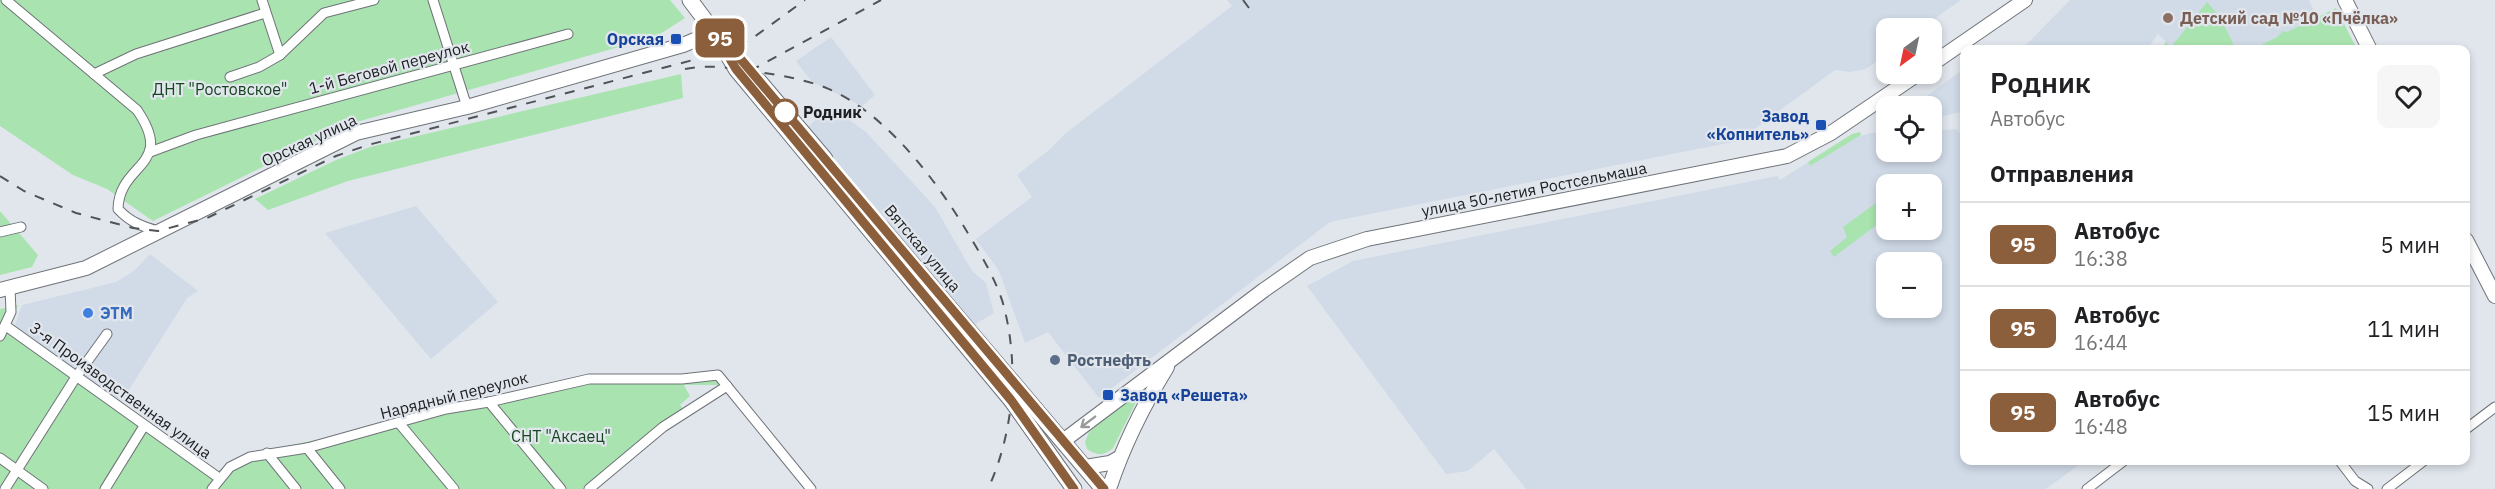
<!DOCTYPE html>
<html lang="ru">
<head>
<meta charset="utf-8">
<style>
	:root { --surface:#fff; --page:#f6f6f6; --text:#202124; --muted:#757577; --line:#e0e0e0 }
	body { margin:0; font-family:"IBM Plex Sans",sans-serif; background:var(--page); color:var(--text); height:100vh; display:flex; flex-direction:column; font-size:22px; white-space:nowrap }
	* { box-sizing:border-box; margin:0 }
	p { font-size:20px; color:var(--muted) }
	.icon { flex:none; width:33px; height:33px; fill:none; stroke:currentColor; stroke-width:2; stroke-linecap:round; stroke-linejoin:round }
	.map { position:relative; flex:1; overflow:hidden }
	.side { position:absolute; left:1960px; top:45px; width:510px; height:420px; display:flex; flex-direction:column; background:var(--surface); border-radius:12px; box-shadow:0 3px 9px #0003 }
	.side>* { flex:none }
	.badge { padding:0 12px; border-radius:9px; font-size:21px; line-height:39px }
	.needle { width:39px; rotate:213deg }
	.fabs { position:absolute; left:1876px; top:18px; display:grid; gap:12px }
	.fabs a { display:grid; place-items:center; width:66px; height:66px; border-radius:12px; background:var(--surface); box-shadow:0 3px 9px #0003; font-size:30px }
	.map>.badge { position:absolute; translate:-50% -50%; box-shadow:0 0 0 3px #fff }
	h2 { padding:0 30px; font-size:22px; line-height:54px }
	.round { display:grid; place-items:center; flex:none; width:63px; height:63px; border-radius:12px; background:var(--page) }
	.headline { display:flex; align-items:center; justify-content:space-between; height:102px; padding:0 30px }
	h1 { font-size:28px; font-weight:600; line-height:45px }
	ul { padding:0; list-style:none }
	li { display:flex; align-items:center; gap:18px; height:84px; padding:0 30px; border-top:2px solid var(--line) }
	li div { flex:1 }
	li b { display:block; font-size:22px }
	li em { font-style:normal }
	li .badge { min-width:66px; font-weight:700; text-align:center }
	.map>svg:first-child { display:block }
</style>
</head>
<body>
<div class="map">
<svg width="2495" height="489" viewBox="0 0 2495 489">
	<rect width="100%" height="100%" fill="#e1e6ed"/>
	<!-- built -->
	<g fill="#d1dbe8" fill-rule="evenodd">
		<polygon points="1227,0 1961,0 1922,28 1887,28 1887,54 1866,69 1850,72 1835,70 1738,141 1330,222 1099,398 1048,332 1025,343 999,271 976,239 1032,197 1017,175 1049,150 1066,133 1232,6"/>
		<polygon points="2070,0 2309,0 2317,18 2253,49 2236,49 2220,17 2171,47 2158,34 2147,49 2021,50"/>
		<polygon points="831,37 875,95 862,106 812,82 796,61"/>
		<polygon points="1965,68 1965,111 1936,118 1927,96"/>
		<polygon points="831,107 866,132 935,207 972,271 986,283 994,313 972,326 806,128"/>
		<path d="M1956 129 1965 140V460L2084 461 2046 489H1526L1494 449 1468 471 1446 474 1307 286 1353 261 1777 176 1780 180 1808 162 1810 165 1854 138 1870 133 1887 132V152H1932V131ZM1887 184H1932V230H1887ZM1887 262H1932V308H1887Z"/>
		<polygon points="416,206 498,302 431,359 325,233"/>
		<polygon points="150,254 198,291 187,298 120,404 14,328 22,305 116,282 134,271"/>
	</g>
	<!-- green -->
	<g fill="#a9e4b0">
		<polygon points="0,0 670,0 685,18 657,36 350,124 153,221 107,189 73,175 0,126"/>
		<polygon points="2207,2 2220,17 2236,49 2161,49 2166,42 2171,47"/>
		<polygon points="2336,8 2357,49 2253,49 2277,37 2283,31 2287,32"/>
		<polygon points="681,74 683,98 348,181 268,210 255,199 336,160 370,147"/>
		<polygon points="1860,132 1861,135 1810,166 1808,162 1852,134"/>
		<polygon points="1880,200 1887,200 1887,217 1834,257 1830,251 1847,237 1843,227"/>
		<polygon points="0,211 38,255 32,267 0,275"/>
		<polygon points="18,305 7,331 214,473 246,455 399,422 557,383 717,377 722,385 684,385 690,396 680,405 684,410 585,489 0,489 0,309"/>
		<path d="M1138 392 1140 394 1113 448C1104 456 1097 456 1087 449L1085 442 1089 432Z"/>
	</g>
	<g fill="none" stroke-linecap="round" stroke-linejoin="round">
		<!-- minor casing -->
		<g stroke="#6f7379" stroke-width="11">
			<g id="minor">
				<path d="M6 0 137 110C176 167 119 162 118 209 130 222 141 226 158 231"/>
				<polyline points="262,0 280,55"/>
				<polyline points="433,0 467,107"/>
				<polyline points="94,74 136,54 265,13"/>
				<polyline points="230,77 259,67 280,55 324,13 374,0"/>
				<polyline points="150,152 196,135 568,34"/>
				<polyline points="0,232 21,227"/>
				<polyline points="6,326 219,478"/>
				<polyline points="0,336 11,312 10,288"/>
				<polyline points="489,402 561,489"/>
				<polyline points="399,423 454,489"/>
				<polyline points="2466,429 2495,407"/>
				<polyline points="307,448 340,489"/>
				<polyline points="267,453 296,489"/>
				<polyline points="0,458 43,489"/>
				<polyline points="2339,460 2355,481 2368,489"/>
				<polyline points="5,489 76,377 107,334"/>
				<polyline points="105,489 144,426"/>
				<polyline points="212,489 230,467 250,457 307,448 446,409 489,402 589,379 682,379 718,375 811,489"/>
				<polyline points="589,489 663,427 727,386"/>
				<polyline points="2087,489 2125,460"/>
				<polyline points="2387,489 2425,460"/>
			</g>
		</g>
		<!-- secondary casing -->
		<g stroke="#6f7379" stroke-width="16">
			<g id="secondary">
				<polyline points="2345,0 2370,50"/>
				<polyline points="1932,64 2025,0"/>
				<polyline points="2466,240 2495,296"/>
				<polyline points="0,290 86,268 356,133 467,107 683,45 714,32"/>
				<polyline points="1063,441 1264,290 1310,258 1367,239 1787,156 1831,133 1918,74"/>
				<polyline points="1085,467 1110,463 1119,458"/>
				<path d="M1109 489C1123 446 1143 406 1167 367"/>
			</g>
		</g>
		<!-- primary casing -->
		<g stroke="#6f7379" stroke-width="17">
			<g id="primary">
				<polyline points="690,0 714,32 736,69 1011,400 1074,489"/>
				<polyline points="759,81 825,159"/>
				<polyline points="882,228 1103,489"/>
			</g>
		</g>
		<!-- minor -->
		<use href="#minor" stroke="#fff" stroke-width="9"/>
		<!-- secondary -->
		<use href="#secondary" stroke="#fff" stroke-width="14"/>
		<!-- primary -->
		<use href="#primary" stroke="#fff" stroke-width="15"/>
		<!-- rail -->
		<g stroke="#505357" stroke-width="2" stroke-dasharray="10 10" stroke-linecap="butt">
			<polyline points="1243,0 1249,8"/>
			<path d="M685 69C709 64 734 68 757 72 780 75 802 79 824 87 883 110 934 177 966 230 980 253 999 284 1005 311 1019 370 1013 434 988 489"/>
			<polyline points="750,71 881,0"/>
			<polyline points="0,176 24,191 76,213 133,228 158,231 207,218 336,156 368,145 716,54 750,40 805,0"/>
		</g>
	</g>
	<!-- one-way arrows -->
	<defs><path id="oneway-shaft" d="M-6 0H5M1.5-3L5.5 0L1.5 3" fill="none" stroke-width="1.6" stroke-linecap="round" stroke-linejoin="round" transform="scale(1.5)"/></defs>
	<use stroke="#999a9c" href="#oneway-shaft" transform="translate(1088 422) rotate(143)"/>
	<g fill="none" stroke-linecap="round" stroke-linejoin="round">
		<!-- line casing -->
		<g stroke="#fff" stroke-width="14">
			<polyline id="line" points="1074,489 1011,400 736,69 714,32 738,56 1104,489"/>
		</g>
		<!-- line -->
		<use href="#line" stroke="#8b5e3c" stroke-width="9"/>
	</g>
	<!-- markers -->
	<circle fill="#8d6e63" stroke="#e1e6ed" stroke-width="2" cx="2168" cy="18" r="6"/>
	<g fill="#1a4fb4" stroke="#e1e6ed" stroke-width="2">
		<rect x="670" y="33" width="12" height="12" rx="3"/>
		<rect x="1815" y="119" width="12" height="12" rx="3"/>
		<rect x="1102" y="389" width="12" height="12" rx="3"/>
	</g>
	<circle fill="#fff" stroke="#8b5e3c" stroke-width="3" cx="785" cy="112" r="12"/>
	<circle fill="#3f7fe0" stroke="#e1e6ed" stroke-width="2" cx="88" cy="313" r="6"/>
	<circle fill="#5c6f8a" stroke="#e1e6ed" stroke-width="2" cx="1055" cy="360" r="6"/>
	<g text-anchor="middle" dominant-baseline="central" stroke-width="4.5" stroke-linejoin="round" paint-order="stroke">
		<!-- education labels -->
		<g font-size="16" font-weight="bold" fill="#785e54" stroke="#e1e6ed" text-anchor="start">
			<text x="2180" y="18">Детский сад №10 «Пчёлка»</text>
		</g>
		<!-- transit labels -->
		<g font-size="16" font-weight="bold" fill="#164399" stroke="#e1e6ed" text-anchor="end">
			<text x="664" y="39">Орская</text>
			<text x="1809" y="116">Завод<tspan x="1809" dy="18">«Копнитель»</tspan></text>
			<text x="1120" y="395" text-anchor="start">Завод «Решета»</text>
		</g>
		<!-- street labels -->
		<g font-size="16" fill="#1d1f22" stroke="#e1e6ed">
			<text transform="translate(389 67) rotate(-15)">1-й Беговой переулок</text>
			<text transform="translate(309 140) rotate(-25)">Орская улица</text>
			<text transform="translate(1534 189) rotate(-11)">улица 50-летия Ростсельмаша</text>
			<text transform="translate(923 248) rotate(50)">Вятская улица</text>
			<text transform="translate(121 390) rotate(36)">3-я Производственная улица</text>
			<text transform="translate(454 395) rotate(-14)">Нарядный переулок</text>
		</g>
		<!-- park labels -->
		<g font-size="16" fill="#164620" stroke="#e1e6ed">
			<text x="220" y="89">ДНТ "Ростовское"</text>
			<text x="561" y="436">СНТ "Аксаец"</text>
		</g>
		<!-- stop labels -->
		<g font-size="16" font-weight="bold" fill="#1d1f22" stroke="#e1e6ed" text-anchor="start">
			<text x="803" y="112">Родник</text>
		</g>
		<!-- shop labels -->
		<g font-size="16" font-weight="bold" fill="#366cbe" stroke="#e1e6ed" text-anchor="start">
			<text x="100" y="313">ЭТМ</text>
		</g>
		<!-- service labels -->
		<g font-size="16" font-weight="bold" fill="#4e5e75" stroke="#e1e6ed" text-anchor="start">
			<text x="1067" y="360">Ростнефть</text>
		</g>
	</g>
</svg>
<div class="fabs">
<a><svg class="needle" viewBox="-14 -14 28 28"><path d="M0-13l5 13h-10z" fill="#e53935"/><path d="M0 13l5-13h-10z" fill="#757577"/></svg></a>
<a><svg class="icon" aria-label="locate" viewBox="0 0 24 24"><circle cx="12" cy="12" r="6"/><path d="M12 2v4M12 18v4M2 12h4M18 12h4"/></svg></a>
<a>+</a>
<a>−</a>
</div>
<b class="badge" style="left:720px;top:38px;background:#8b5e3c;color:#fff">95</b>
<section class="side">
<div class="headline"><div><h1>Родник</h1><p>Автобус</p></div><a class="round"><svg class="icon" aria-label="heart" viewBox="0 0 24 24"><path d="M12 20l-8-8c-3-5 5-10 8-4 3-6 11-1 8 4z"/></svg></a></div>
<h2>Отправления</h2>
<ul>
<li><span class="badge" style="background:#8b5e3c;color:#fff">95</span><div><b>Автобус</b><p>16:38</p></div><em>5 мин</em></li>
<li><span class="badge" style="background:#8b5e3c;color:#fff">95</span><div><b>Автобус</b><p>16:44</p></div><em>11 мин</em></li>
<li><span class="badge" style="background:#8b5e3c;color:#fff">95</span><div><b>Автобус</b><p>16:48</p></div><em>15 мин</em></li>
</ul>
</section>
</div>
</body>
</html>
